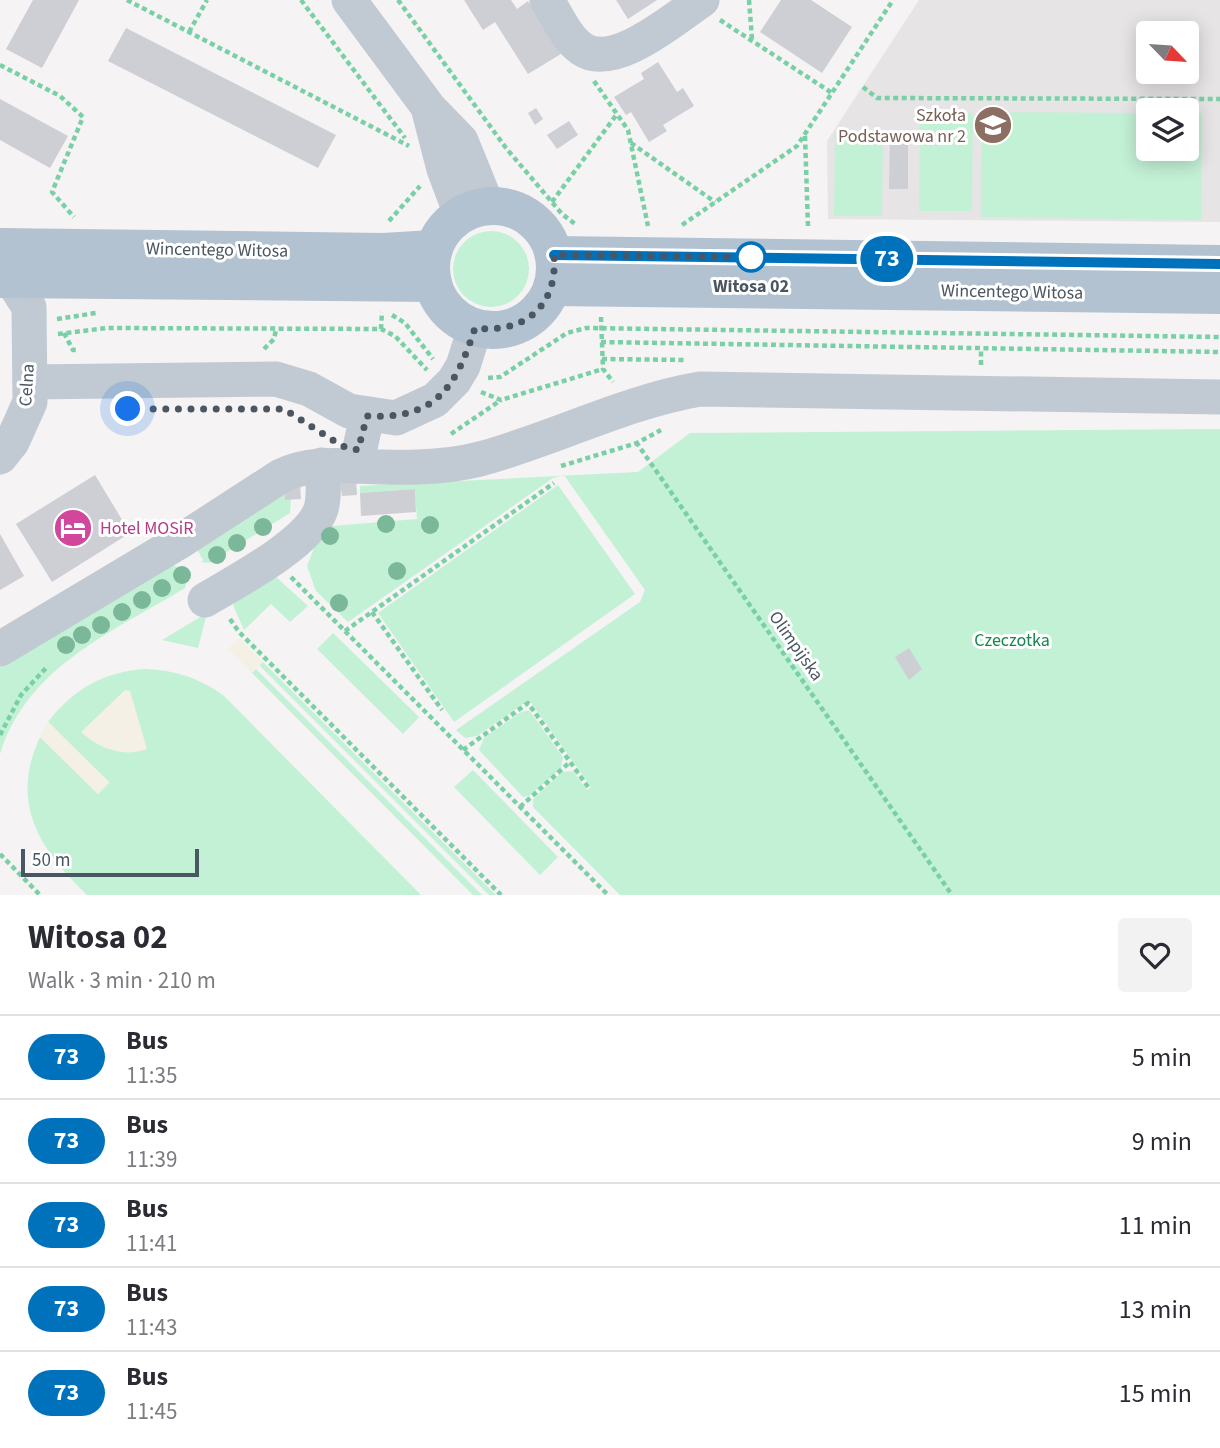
<!DOCTYPE html>
<html lang="en">
<head>
<meta charset="utf-8">
<style>
	:root { --surface:#fff; --page:#f2f2f3; --text:#2b2b33; --muted:#7c7c81; --line:#e1e1e2 }
	body { margin:0; font-family:"Source Sans 3",sans-serif; background:var(--page); color:var(--text); height:100vh; display:flex; flex-direction:column; font-size:26px; white-space:nowrap }
	* { box-sizing:border-box; margin:0 }
	p { font-size:23px; color:var(--muted) }
	.icon { flex:none; width:38px; height:38px; fill:none; stroke:currentColor; stroke-width:2; stroke-linecap:round; stroke-linejoin:round }
	.map { position:relative; height:895px; overflow:hidden }
	.side { display:flex; flex-direction:column; background:var(--surface); flex:1 }
	.side>* { flex:none }
	.badge { padding:0 14px; border-radius:23px; font-size:24px; line-height:46px }
	.needle { width:46px; rotate:115deg }
	.controls { position:absolute; left:1136px; top:21px; display:grid; gap:14px }
	.controls a { display:grid; place-items:center; width:63px; height:63px; border-radius:7px; background:var(--surface); box-shadow:0 4px 18px #0003; font-size:35px }
	.scale { position:absolute; left:21px; bottom:18px; width:178px; box-sizing:border-box; padding-left:7px; border:4px solid #4a5661; border-top:0; font-size:19px; line-height:24px; white-space:nowrap; color:#4a5661; -webkit-text-stroke:5px #fff; paint-order:stroke }
	.you { position:absolute; width:35px; height:35px; margin:-18px; border:5px solid #fff; border-radius:50%; background:#1a73e8; box-shadow:0 0 0 10px #1a73e833 }
	.map>.badge { position:absolute; translate:-50% -50%; box-shadow:0 0 0 4px #fff }
	.round { display:grid; place-items:center; flex:none; width:74px; height:74px; border-radius:7px; background:var(--page) }
	.summary { display:flex; align-items:center; justify-content:space-between; height:119px; padding:0 28px }
	h1 { font-size:33px; font-weight:700; line-height:52px }
	ul { padding:0; list-style:none }
	li { display:flex; align-items:center; gap:21px; height:84px; padding:0 28px; border-top:2px solid var(--line) }
	li div { flex:1 }
	li b { display:block; font-size:26px }
	li em { font-style:normal }
	li .badge { min-width:77px; font-weight:700; text-align:center }
	.map>svg:first-child { display:block }
</style>
</head>
<body>
<div class="map">
<svg width="1220" height="895" viewBox="0 0 1220 895">
	<rect width="100%" height="100%" fill="#f5f3f3"/>
	<!-- education -->
	<path fill="#e6e4e5" fill-rule="evenodd" d="M919 0H1220V222L828 219 827 141ZM1148 33H1186V72H1148ZM1148 110H1186V149H1148Z"/>
	<!-- green -->
	<g fill="#c3f1d5">
		<polygon points="982,112 1148,113 1148,149 1186,149 1187,114 1202,114 1201,220 981,217"/>
		<polygon points="920,113 973,113 972,211 919,211"/>
		<polygon points="835,133 883,133 882,216 834,216"/>
		<circle cx="491" cy="269" r="38"/>
		<polygon points="1220,429 1220,895 620,895 533,807 533,799 562,772 573,771 587,790 591,787 529,700 477,736 465,738 456,730 640,602 645,590 564,475 553,478 348,622 316,591 307,566 314,548 332,526 417,519 415,489 360,493 360,486 638,472 690,433"/>
		<polygon points="284,481 285,500 291,499 290,513 209,563 201,562 203,560 198,551 199,539"/>
		<polygon points="558,485 635,594 454,722 378,613"/>
		<path d="M171 565 182 568 188 574 185 588C112 632 27 667 0 754V667Z"/>
		<polygon points="276,577 308,606 290,622 271,604 244,630 233,605 243,594"/>
		<polygon points="207,613 198,648 162,640"/>
		<polygon points="333,633 419,717 403,734 317,649"/>
		<polygon points="263,662 496,895 489,895 259,665"/>
		<path d="M145 669C175 670 199 678 223 695L421 895H87C40 849 9 804 40 737L98 794 109 782 48 722C72 690 105 671 145 669Z"/>
		<polygon points="256,669 482,895 473,895 252,673"/>
		<polygon points="529,710 563,757 561,768 529,796 523,797 479,750 484,738 519,713"/>
		<polygon points="473,770 558,857 540,875 454,787"/>
	</g>
	<!-- sand -->
	<g fill="#f5f0e5">
		<polygon points="240,638 263,662 252,673 228,649"/>
		<path d="M125 690 130 691 147 749C122 758 99 748 81 732Z"/>
		<polygon points="48,722 109,783 98,794 40,737"/>
	</g>
	<!-- building -->
	<g fill="#cdcfd5">
		<polygon points="33,0 79,0 42,68 6,49"/>
		<polygon points="464,0 511,0 517,9 528,1 561,54 528,74 495,22 483,30"/>
		<polygon points="616,0 657,0 628,19"/>
		<polygon points="781,0 811,0 852,27 822,73 760,32"/>
		<polygon points="126,28 336,135 318,168 108,61"/>
		<polygon points="658,62 677,92 683,88 694,106 663,125 667,131 649,142 631,112 626,115 614,97 644,79 641,73"/>
		<polygon points="0,99 68,136 50,168 0,140"/>
		<polygon points="536,108 543,119 535,125 528,113"/>
		<polygon points="569,121 578,135 557,149 547,135"/>
		<polygon points="890,133 908,133 908,189 889,189"/>
		<polygon points="95,475 130,533 52,582 16,524"/>
		<polygon points="356,480 357,495 342,496 340,481"/>
		<polygon points="300,483 301,499 285,500 284,484"/>
		<polygon points="415,489 416,512 361,516 360,493"/>
		<polygon points="0,534 24,576 0,590"/>
		<polygon points="909,648 922,669 909,680 895,657"/>
	</g>
	<g fill="none" stroke-linecap="round" stroke-linejoin="round">
		<!-- path -->
		<g stroke="#7ad0a6" stroke-width="4.5" stroke-dasharray="5 3.5" stroke-linecap="butt">
			<polyline points="127,0 409,146"/>
			<polyline points="301,0 405,138"/>
			<polyline points="398,0 506,148 562,214 575,224"/>
			<polyline points="749,0 752,39"/>
			<polyline points="720,20 832,93"/>
			<polyline points="189,32 207,0"/>
			<polyline points="0,65 60,96 83,117 52,192 74,217"/>
			<polyline points="594,81 628,130 648,226"/>
			<polyline points="863,87 877,98 1220,99"/>
			<polyline points="805,136 808,226"/>
			<polyline points="631,143 715,202"/>
			<polyline points="552,202 617,114"/>
			<polyline points="389,221 420,186"/>
			<polyline points="682,225 797,146 893,0"/>
			<polyline points="392,315 405,323 433,359"/>
			<polyline points="601,317 603,369 613,382"/>
			<polyline points="57,319 96,313"/>
			<polyline points="381,329 382,312"/>
			<polyline points="64,333 73,350 77,350"/>
			<polyline points="58,334 107,328 381,329 395,336 427,370"/>
			<polyline points="601,342 1220,352"/>
			<polyline points="264,349 274,339 276,330"/>
			<polyline points="602,359 687,360"/>
			<polyline points="981,365 981,348"/>
			<polyline points="488,378 500,377 567,333 586,328 1220,337"/>
			<polyline points="481,392 501,400 603,369"/>
			<polyline points="451,434 501,400"/>
			<polyline points="636,442 952,895"/>
			<polyline points="561,466 637,443 661,430"/>
			<polyline points="291,577 608,895"/>
			<polyline points="372,612 442,710"/>
			<polyline points="230,619 239,632 501,895"/>
			<polyline points="345,631 554,483"/>
			<polyline points="0,735 21,695 46,668"/>
			<polyline points="463,750 528,703 588,787"/>
			<polyline points="520,807 570,762"/>
			<polyline points="0,854 40,895"/>
		</g>
		<!-- minor -->
		<g stroke="#c1cad2" stroke-width="35">
			<polyline points="349,0 429,108 461,141 487,205"/>
			<path d="M547 0C557 16 566 38 582 49 614 71 675 18 702 0"/>
			<polyline points="429,111 444,169 461,214"/>
			<polyline points="30,382 276,379 309,389 349,411 396,418 435,400 454,381 463,366 475,328"/>
			<path d="M367 416 356 466C396 468 441 469 480 459 554 439 624 402 700 389L1220 397"/>
			<polyline points="0,457 12,442 30,402 29,307 11,279"/>
			<path d="M205 600C235 582 310 543 321 509 325 495 323 480 322 465"/>
			<path d="M0 649 179 542 281 476C306 464 330 465 356 466"/>
		</g>
		<!-- major -->
		<g stroke="#b3c2d1" stroke-width="38">
			<circle cx="493" cy="268" r="62"/>
			<polyline points="0,247 383,252 433,249"/>
			<polyline points="554,255 1220,264"/>
			<polyline points="0,279 433,283"/>
			<polyline points="552,287 1220,295"/>
		</g>
	</g>
	<!-- trees -->
	<g fill="#7bb799">
		<circle cx="386" cy="524" r="9"/>
		<circle cx="430" cy="525" r="9"/>
		<circle cx="263" cy="527" r="9"/>
		<circle cx="330" cy="536" r="9"/>
		<circle cx="237" cy="543" r="9"/>
		<circle cx="217" cy="555" r="9"/>
		<circle cx="397" cy="571" r="9"/>
		<circle cx="182" cy="575" r="9"/>
		<circle cx="162" cy="588" r="9"/>
		<circle cx="142" cy="600" r="9"/>
		<circle cx="339" cy="603" r="9"/>
		<circle cx="122" cy="612" r="9"/>
		<circle cx="101" cy="625" r="9"/>
		<circle cx="82" cy="635" r="9"/>
		<circle cx="66" cy="645" r="9"/>
	</g>
	<g fill="none" stroke-linecap="round" stroke-linejoin="round">
		<!-- line casing -->
		<g stroke="#fff" stroke-width="16">
			<polyline id="line" points="554,255 1220,264"/>
		</g>
		<!-- line -->
		<use href="#line" stroke="#0072bc" stroke-width="10"/>
		<!-- walk -->
		<path stroke="#4a5661" stroke-width="7" stroke-dasharray="0 12.6" d="M128 409H284L342 446 358 450 367 416C436 420 456 387 475 328 525 334 558 306 554 255L751 257"/>
	</g>
	<!-- icons -->
	<defs>
		<g id="school-disc" transform="scale(2.0125)"><circle r="9.5" fill="#8d6e63" stroke="#fff"/><path d="M0-5L7-2L0 1L-7-2ZM-4 1L0 2.5L4 1V4Q0 6-4 4Z" fill="#fff"/></g>
		<g id="hotel-disc" transform="scale(2.0125)"><circle r="9.5" fill="#d1479c" stroke="#fff"/><path d="M-6-4.5h1.5V1H6V5H4.5V3h-9V5H-6ZM-4 0a1.8 1.8 0 1 1 3.6 0ZM.5 0V-2.5h3Q6-2.5 6 0Z" fill="#fff"/></g>
	</defs>
	<g fill-rule="evenodd">
		<use href="#school-disc" x="993" y="125"/>
		<use href="#hotel-disc" x="73" y="528"/>
	</g>
	<!-- markers -->
	<circle fill="#fff" stroke="#0072bc" stroke-width="3.5" cx="751" cy="257" r="14"/>
	<g text-anchor="middle" dominant-baseline="central" stroke-width="6" stroke-linejoin="round" paint-order="stroke">
		<!-- education labels -->
		<g font-size="18" fill="#785e54" stroke="#fff" text-anchor="end">
			<text x="966" y="115">Szkoła<tspan x="966" dy="21">Podstawowa nr 2</tspan></text>
		</g>
		<!-- street labels -->
		<g font-size="18" fill="#4a5661" stroke="#fff">
			<text transform="translate(217 250) rotate(1)">Wincentego Witosa</text>
			<text transform="translate(1012 292) rotate(1)">Wincentego Witosa</text>
			<text transform="translate(27 385) rotate(-86)">Celna</text>
			<text transform="translate(796 646) rotate(55)">Olimpijska</text>
		</g>
		<!-- stop labels -->
		<g font-size="18" font-weight="bold" fill="#4a5661" stroke="#fff">
			<text x="751" y="286">Witosa 02</text>
		</g>
		<!-- hotel labels -->
		<g font-size="18" fill="#b23c85" stroke="#fff" text-anchor="start">
			<text x="100" y="528">Hotel MOSiR</text>
		</g>
		<!-- park labels -->
		<g font-size="18" fill="#17864f" stroke="#fff">
			<text x="1012" y="640">Czeczotka</text>
		</g>
	</g>
</svg>
<div class="controls">
<a><svg class="needle" viewBox="-14 -14 28 28"><path d="M0-13l5 13h-10z" fill="#e53935"/><path d="M0 13l5-13h-10z" fill="#7c7c81"/></svg></a>
<a><svg class="icon" aria-label="layers" viewBox="0 0 24 24"><path d="M12 4l9 5-9 5-9-5zM3 14l9 5 9-5"/></svg></a>
</div>
<div class="scale">50 m</div>
<div class="you" style="left:128px;top:409px"></div>
<b class="badge" style="left:887px;top:259px;background:#0072bc;color:#fff">73</b>
</div>
<section class="side">
<div class="summary"><div><h1>Witosa 02</h1><p>Walk · 3 min · 210 m</p></div><a class="round"><svg class="icon" aria-label="heart" viewBox="0 0 24 24"><path d="M12 20l-8-8c-3-5 5-10 8-4 3-6 11-1 8 4z"/></svg></a></div>
<ul>
<li><span class="badge" style="background:#0072bc;color:#fff">73</span><div><b>Bus</b><p>11:35</p></div><em>5 min</em></li>
<li><span class="badge" style="background:#0072bc;color:#fff">73</span><div><b>Bus</b><p>11:39</p></div><em>9 min</em></li>
<li><span class="badge" style="background:#0072bc;color:#fff">73</span><div><b>Bus</b><p>11:41</p></div><em>11 min</em></li>
<li><span class="badge" style="background:#0072bc;color:#fff">73</span><div><b>Bus</b><p>11:43</p></div><em>13 min</em></li>
<li><span class="badge" style="background:#0072bc;color:#fff">73</span><div><b>Bus</b><p>11:45</p></div><em>15 min</em></li>
</ul>
</section>
</body>
</html>
